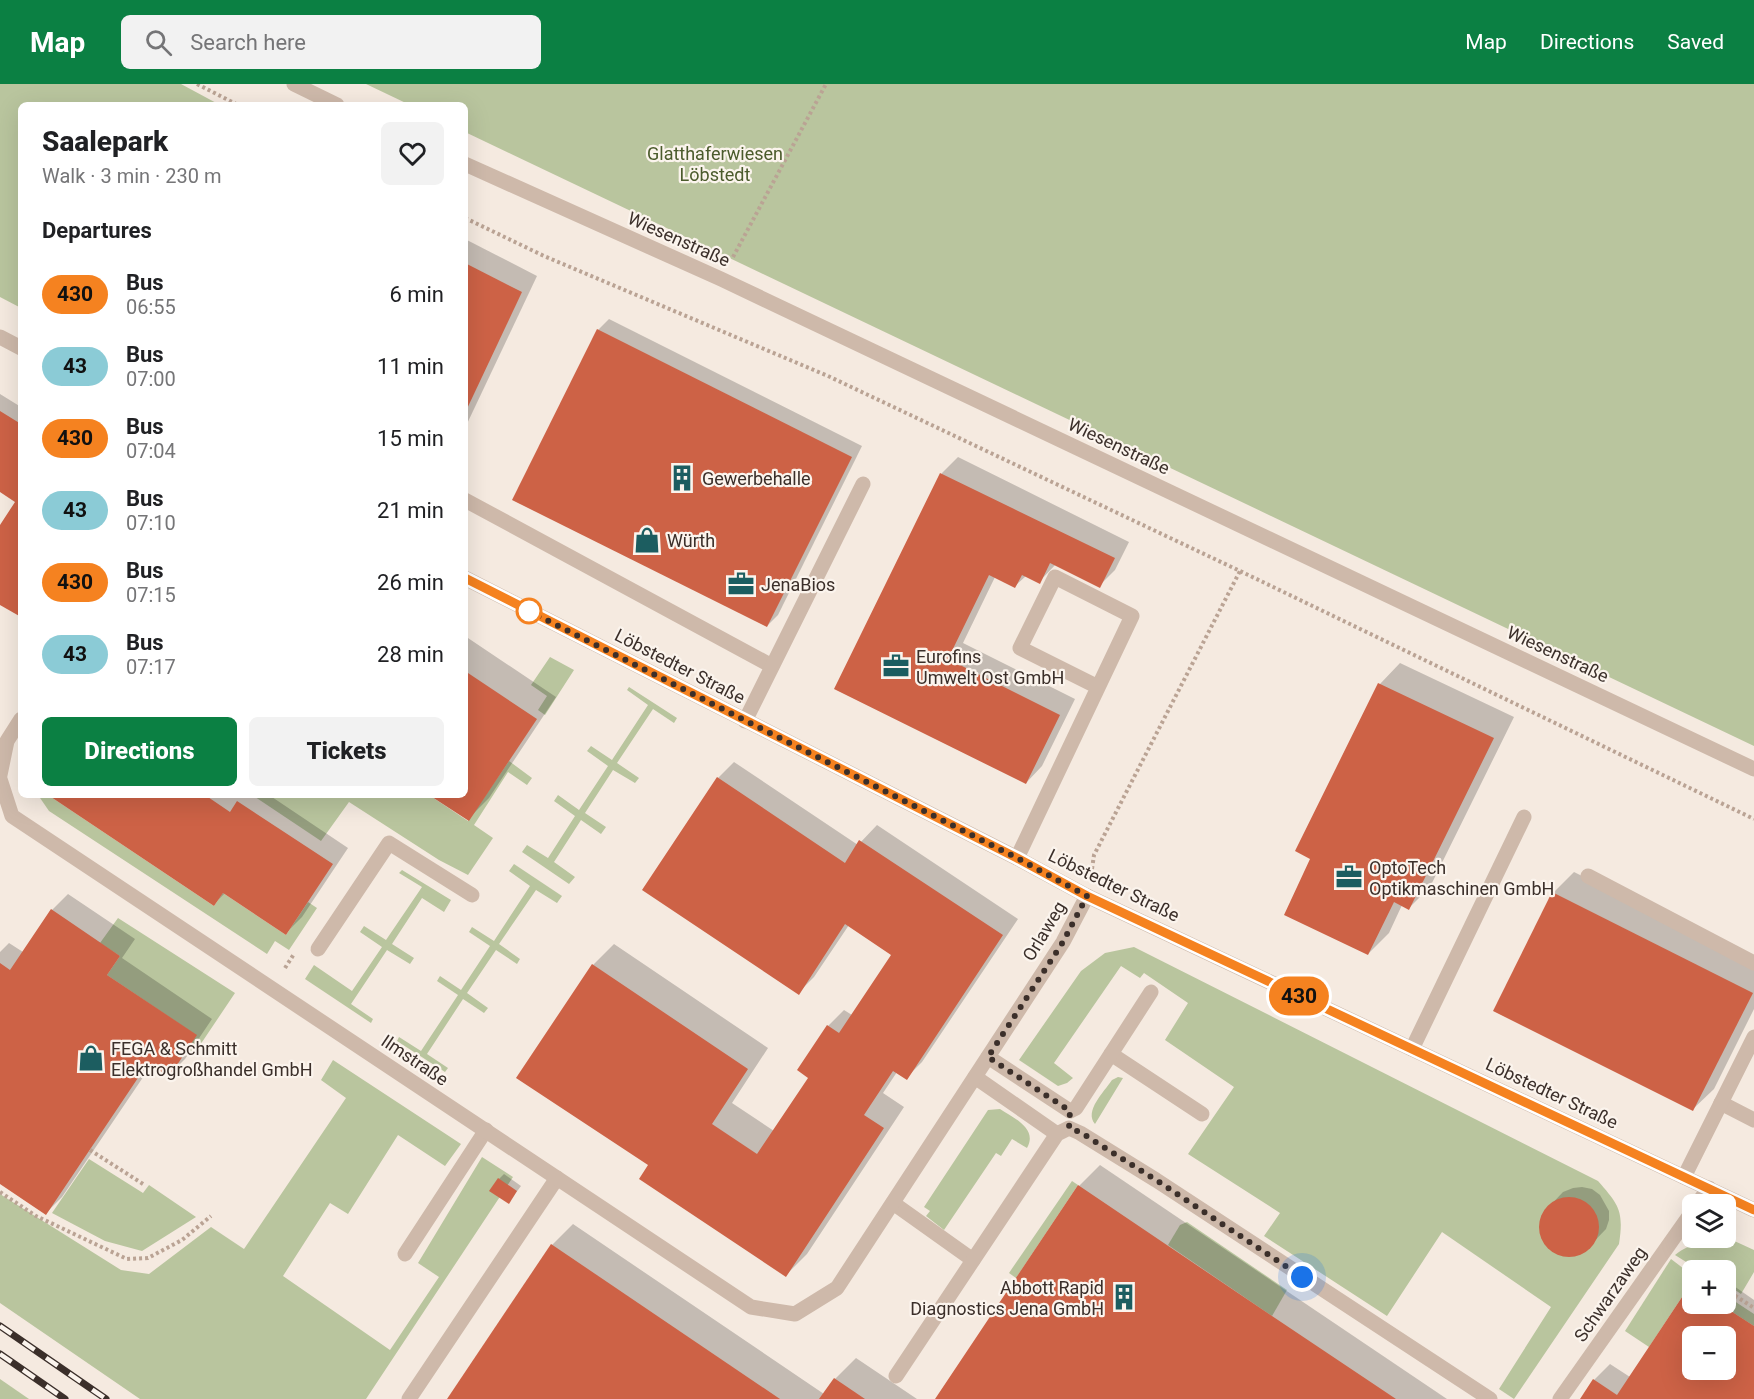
<!DOCTYPE html>
<html lang="en">
<head>
<meta charset="utf-8">
<style>
	:root { --surface:#fff; --page:#f2f2f2; --text:#202124; --muted:#757577; --accent:#0b8043 }
	body { margin:0; font-family:Roboto,sans-serif; background:var(--page); color:var(--text); height:100vh; display:flex; flex-direction:column; font-size:22px; white-space:nowrap }
	* { box-sizing:border-box; margin:0 }
	p { font-size:20px; color:var(--muted) }
	.icon { flex:none; width:33px; height:33px; fill:none; stroke:currentColor; stroke-width:2; stroke-linecap:round; stroke-linejoin:round }
	.map { position:relative; flex:1; overflow:hidden }
	.sheet { position:absolute; left:18px; top:18px; width:450px; height:696px; display:flex; flex-direction:column; background:var(--surface); border-radius:9px; box-shadow:0 6px 24px #0002 }
	.sheet>* { flex:none }
	.badge { padding:0 12px; border-radius:20px; font-size:21px; line-height:39px }
	.fabs { position:absolute; left:1682px; top:1110px; display:grid; gap:12px }
	.fabs a { display:grid; place-items:center; width:54px; height:54px; border-radius:9px; background:var(--surface); box-shadow:0 6px 24px #0002; font-size:30px }
	.you { position:absolute; width:30px; height:30px; margin:-15px; border:4px solid #fff; border-radius:50%; background:#1a73e8; box-shadow:0 0 0 9px #1a73e833 }
	.map>.badge { position:absolute; translate:-50% -50%; box-shadow:0 0 0 3px #fff }
	h2 { padding:0 24px; font-size:22px; line-height:54px }
	.round { display:grid; place-items:center; flex:none; width:63px; height:63px; border-radius:9px; background:var(--page) }
	.head { display:flex; align-items:center; justify-content:space-between; height:102px; padding:0 24px }
	h1 { font-size:28px; font-weight:800; line-height:45px }
	.action { display:flex; gap:12px; margin-top:auto; padding:12px 24px }
	.action a { flex:1; height:69px; border-radius:9px; background:var(--accent); color:#fff; font-size:24px; font-weight:800; line-height:69px; text-align:center }
	.action a+a { background:var(--page); color:var(--text) }
	ul { padding:0; list-style:none }
	li { display:flex; align-items:center; gap:18px; height:72px; padding:0 24px }
	li div { flex:1 }
	li b { display:block; font-size:22px }
	li em { font-style:normal }
	li .badge { min-width:66px; font-weight:700; text-align:center }
	header { display:flex; align-items:center; gap:36px; box-sizing:border-box; height:84px; padding:0 30px; background:var(--accent); color:#fff }
	header strong { font-size:28px }
	nav { display:flex; gap:33px; margin-inline-start:auto; font-size:21px }
	.search { width:420px; height:54px; background:var(--page); display:flex; align-items:center; gap:15px; box-sizing:border-box; padding:0 21px; border-radius:9px; color:var(--muted); font-size:22px }
	.map>svg:first-child { display:block }
</style>
</head>
<body>
<header>
<strong>Map</strong>
<div class="search"><svg class="icon" aria-label="search" viewBox="0 0 24 24"><circle cx="10" cy="10" r="6"/><path d="M15 15l6 6"/></svg>Search here</div>
<nav><a>Map</a><a>Directions</a><a>Saved</a></nav>
</header>
<div class="map">
<svg width="1754" height="1315" viewBox="0 0 1754 1315">
	<rect width="100%" height="100%" fill="#f5eae0"/>
	<!-- green -->
	<g fill="#b9c59e">
		<polygon points="0,0 181,0 220,21 21,21 21,224 0,213"/>
		<polygon points="366,0 1754,0 1754,662 465,48 465,21 410,21"/>
		<polygon points="550,573 574,586 545,631 538,626 547,612 531,601"/>
		<polygon points="629,603 677,634 674,639 653,625 617,679 639,694 635,699 613,686 585,729 606,743 601,750 581,736 554,778 575,793 569,800 522,768 527,761 548,774 575,732 554,717 558,711 579,726 608,682 587,667 591,662 612,676 648,621 627,606"/>
		<polygon points="509,677 532,694 527,701 508,688 474,741 493,754 468,791 439,776 349,718 321,757 252,711 429,711 468,737"/>
		<polygon points="38,711 48,711 214,822 223,809 286,851 308,818 317,824 289,866 275,857 267,870 49,727"/>
		<polygon points="514,780 562,812 557,819 536,806 499,860 520,875 517,880 496,866 467,909 488,924 484,929 463,915 427,970 448,984 445,988 397,957 399,953 421,967 458,911 437,897 440,892 461,906 490,862 469,848 472,843 494,857 530,802 509,787"/>
		<polygon points="402,786 451,816 444,828 422,814 392,860 414,874 410,880 387,866 351,920 373,935 371,939 305,895 314,881 352,907 382,863 360,848 364,842 386,856 422,803 399,789"/>
		<polygon points="118,834 235,909 192,973 185,969 196,951 107,891 120,872 100,859"/>
		<path d="M1134 863 1598 1097C1619 1121 1624 1127 1619 1160L1514 1315 1499 1305 1551 1223 1442 1148 1387 1232 1264 1152 1280 1129 1188 1070 1234 1003 1165 956 1188 919 1144 889 1140 894 1121 882 1054 979 1073 994 1067 999 1058 1002 1019 976 1081 887 1105 869Z"/>
		<polygon points="333,976 461,1060 445,1082 398,1051 348,1130 330,1119 283,1192 390,1266 439,1193 418,1179 482,1073 513,1093 366,1315 140,1315 0,1219 0,1110 121,1186 149,1190 211,1143 244,1165 346,1014 321,996"/>
		<path d="M1118 993 1123 994 1095 1040C1084 1027 1104 1008 1112 996Z"/>
		<path d="M1000 1025C1014 1034 1038 1045 1027 1064L1012 1055 1001 1072 996 1069 944 1146 926 1132 930 1127 924 1123 988 1026Z"/>
		<polygon points="89,1075 143,1109 149,1101 196,1133 142,1167 105,1157 52,1129"/>
		<polygon points="1072,1097 1078,1101 1016,1194 1009,1189"/>
		<polygon points="1187,1138 1287,1206 1272,1232 1168,1161 1180,1141"/>
		<path d="M1730 1155 1754 1166V1188L1741 1210 1725 1199V1186L1703 1185 1699 1186 1675 1171C1693 1157 1709 1156 1730 1155Z"/>
		<polygon points="1671,1175 1692,1191 1692,1198 1649,1263 1625,1247"/>
		<polygon points="1725,1211 1754,1230 1754,1242 1720,1220 1725,1220"/>
		<polygon points="0,1295 29,1315 0,1315"/>
	</g>
	<!-- shadow -->
	<g fill="#0003" fill-rule="evenodd">
		<polygon points="465,155 537,192 465,344"/>
		<polygon points="609,235 862,362 778,531 767,542 598,246"/>
		<polygon points="0,310 21,323 21,532 0,519 0,443 17,418 0,406"/>
		<polygon points="958,373 1129,458 1115,486 1099,502 1056,480 1039,498 1026,492 1015,502 995,493 963,559 1075,615 1042,682 1026,699 836,605 942,389"/>
		<polygon points="465,552 556,613 489,714 468,735 431,711 465,711"/>
		<polygon points="1400,579 1514,633 1430,803 1409,824 1402,821 1389,849 1368,870 1312,774 1380,600"/>
		<polygon points="734,678 858,761 877,741 1018,835 922,978 906,994 897,988 883,1009 904,1023 807,1170 786,1191 650,1081 593,881 614,860 768,964 732,1019 774,1047 809,995 828,942 844,926 852,931 893,870 849,841 814,893 798,909 718,694"/>
		<polygon points="50,711 269,711 348,764 302,833 286,849 225,809 214,820"/>
		<polygon points="1574,788 1754,878 1754,925 1714,1005 1693,1025 1553,809"/>
		<polygon points="68,810 135,855 122,874 212,935 185,975 169,991 152,980 62,1113 46,1129 0,1098 0,868 9,859 23,868 52,826"/>
		<polygon points="1100,1081 1447,1315 936,1315 1079,1102"/>
		<polygon points="504,1090 521,1102 509,1118 499,1095"/>
		<polygon points="1582,1103 1592,1105 1600,1111 1609,1127 1609,1136 1606,1145 1583,1169 1565,1172 1549,1164 1543,1156 1540,1146 1541,1136 1545,1127 1563,1108 1573,1104"/>
		<polygon points="573,1140 824,1310 835,1295 856,1274 917,1315 449,1315 552,1161"/>
		<polygon points="1709,1181 1718,1186 1703,1186"/>
		<path d="M1725 1191 1733 1196 1731 1200 1754 1216V1315H1582L1594 1296 1610 1280 1630 1293 1692 1200V1220H1725ZM1692 1252H1725V1286H1692Z"/>
	</g>
	<!-- building -->
	<g fill="#cd6246" fill-rule="evenodd">
		<polygon points="465,179 522,208 465,329"/>
		<polygon points="597,245 852,373 767,543 512,416"/>
		<polygon points="0,327 21,340 21,533 0,521 0,441 15,418 0,408"/>
		<polygon points="940,389 1115,474 1100,504 1050,479 1040,500 1022,491 1015,504 989,491 948,575 1060,631 1026,700 834,605"/>
		<polygon points="465,587 537,635 469,737 429,711 465,711"/>
		<polygon points="1378,599 1494,654 1409,826 1394,818 1368,871 1284,831 1310,775 1295,767"/>
		<polygon points="717,693 845,779 859,756 1003,851 907,996 893,987 864,1031 884,1044 786,1193 639,1095 648,1081 516,994 592,880 748,985 712,1040 757,1070 808,994 797,986 827,941 839,949 891,871 845,840 799,911 642,806"/>
		<polygon points="48,711 205,711 230,728 237,717 333,780 286,851 223,809 214,822"/>
		<polygon points="1552,808 1753,909 1693,1027 1493,927"/>
		<polygon points="51,825 120,872 107,891 197,951 169,993 148,979 46,1131 0,1100 0,879 10,886"/>
		<polygon points="498,1094 517,1107 509,1120 489,1107"/>
		<polygon points="1078,1101 1272,1232 1396,1315 935,1315"/>
		<circle cx="1569" cy="1143" r="30"/>
		<polygon points="551,1160 780,1315 447,1315"/>
		<path d="M1692 1198V1220H1720L1754 1242V1315H1580L1593 1295 1617 1311ZM1692 1252H1725V1286H1692Z"/>
		<polygon points="834,1294 865,1315 819,1315"/>
	</g>
	<g fill="none" stroke-linecap="round" stroke-linejoin="round">
		<!-- path -->
		<g stroke="#baa394" stroke-width="4" stroke-dasharray="3 3" stroke-linecap="butt">
			<polyline points="197,0 238,21"/>
			<polyline points="465,134 544,172 828,292 1240,487 1754,735"/>
			<polyline points="733,173 826,0"/>
			<polyline points="1092,785 1094,771 1240,487"/>
			<polyline points="285,884 294,870"/>
			<polyline points="90,1066 143,1100"/>
			<polyline points="0,1108 36,1132 127,1175 148,1174 182,1156 211,1132"/>
			<polyline points="1685,1182 1692,1186"/>
			<polyline points="1725,1205 1754,1224"/>
		</g>
		<!-- service -->
		<g stroke="#ceb9aa" stroke-width="15">
			<polyline points="465,416 772,582"/>
			<polyline points="745,637 863,400"/>
			<polyline points="1017,774 1132,532 1055,493 1020,564 1098,603"/>
			<polyline points="1588,792 1754,879"/>
			<polyline points="318,865 389,759 472,811"/>
			<polyline points="1412,965 1524,733"/>
			<polyline points="1111,970 1202,1030"/>
			<polyline points="988,973 1070,1027 1076,1024 1151,908"/>
			<polyline points="975,993 1057,1050"/>
			<polyline points="1721,1019 1754,1036"/>
			<polyline points="1684,1093 1754,953"/>
			<polyline points="893,1119 973,1176"/>
			<polyline points="405,1170 486,1046"/>
			<polyline points="896,1292 1057,1050 1069,1044 1080,1049 1156,1096 1490,1315"/>
			<polyline points="409,1315 557,1094"/>
		</g>
		<!-- minor -->
		<g stroke="#ceb9aa" stroke-width="15">
			<polyline points="0,253 21,264"/>
			<polyline points="465,494 1017,774 1087,812 1754,1126"/>
			<polyline points="0,691 7,657 21,635"/>
			<polyline points="0,695 12,732 751,1223 795,1230 837,1204 1063,858 1087,812"/>
			<polyline points="1697,1120 1709,1104"/>
			<polyline points="1560,1315 1692,1128"/>
		</g>
		<!-- tertiary -->
		<g stroke="#ceb9aa" stroke-width="15">
			<polyline points="294,0 337,21"/>
			<polyline points="465,80 721,195 1754,685"/>
		</g>
		<!-- rail casing -->
		<g stroke="#3b2f2a" stroke-width="7">
			<g id="rail">
				<polyline points="0,1242 106,1315"/>
				<polyline points="0,1270 65,1315"/>
			</g>
		</g>
		<!-- rail -->
		<use href="#rail" stroke="#fbf4ed" stroke-width="4.5" stroke-dasharray="14" stroke-linecap="butt"/>
	</g>
	<g fill="none" stroke-linecap="round" stroke-linejoin="round">
		<!-- line casing -->
		<g stroke="#fff" stroke-width="14">
			<polyline id="line" points="465,494 1017,774 1087,812 1754,1126"/>
		</g>
		<!-- line -->
		<use href="#line" stroke="#f58220" stroke-width="9"/>
		<!-- walk -->
		<polyline stroke="#3b2f2a" stroke-width="6" stroke-dasharray="0 10.8" points="529,527 1017,774 1087,812 1063,858 988,973 1070,1027 1069,1044 1080,1048 1156,1096 1302,1193"/>
	</g>
	<!-- icons -->
	<defs>
		<g id="building-bare" transform="scale(2.07)"><path d="M-4-6H4V6H1V3H-1V6H-4ZM-2.5-4.3h1.7v1.8h-1.7ZM.8-4.3h1.7v1.8H.8ZM-2.5-1h1.7V.8h-1.7ZM.8-1h1.7V.8H.8Z" fill="#1c5d60" stroke="#fbf4ed" stroke-width="2.5" paint-order="stroke"/></g>
		<g id="shop-bare" transform="scale(2.07)"><path d="M-5-2.5h2.3a2.7 3.5 0 0 1 5.4 0H5L5.5 6h-11ZM-1.5-2.5h3a1.5 2.3 0 0 0-3 0Z" fill="#1c5d60" stroke="#fbf4ed" stroke-width="2.5" paint-order="stroke"/></g>
		<g id="office-bare" transform="scale(2.07)"><path d="M-6-3h4V-5.5h4V-3h4V5H-6ZM-1-4.5V-3h2v-1.5ZM-6 0V1H6V0Z" fill="#1c5d60" stroke="#fbf4ed" stroke-width="2.5" paint-order="stroke"/></g>
	</defs>
	<g fill-rule="evenodd">
		<use href="#building-bare" x="682" y="394"/>
		<use href="#shop-bare" x="647" y="456"/>
		<use href="#office-bare" x="741" y="500"/>
		<use href="#office-bare" x="896" y="582"/>
		<use href="#office-bare" x="1349" y="793"/>
		<use href="#shop-bare" x="91" y="974"/>
		<use href="#building-bare" x="1124" y="1213"/>
	</g>
	<!-- markers -->
	<circle fill="#fff" stroke="#f58220" stroke-width="3" cx="529" cy="527" r="12"/>
	<g text-anchor="middle" dominant-baseline="central" stroke-width="4.5" stroke-linejoin="round" paint-order="stroke">
		<!-- park labels -->
		<g font-size="18" fill="#4b5b2c" stroke="#fbf4ed">
			<text x="715" y="69">Glatthaferwiesen<tspan x="715" dy="21">Löbstedt</tspan></text>
		</g>
		<!-- street labels -->
		<g font-size="18" fill="#3b2f2a" stroke="#fbf4ed">
			<text transform="translate(679 155) rotate(24)">Wiesenstraße</text>
			<text transform="translate(1119 362) rotate(25)">Wiesenstraße</text>
			<text transform="translate(1558 570) rotate(25)">Wiesenstraße</text>
			<text transform="translate(680 582) rotate(27)">Löbstedter Straße</text>
			<text transform="translate(1114 801) rotate(26)">Löbstedter Straße</text>
			<text transform="translate(1044 847) rotate(-59)">Orlaweg</text>
			<text transform="translate(415 976) rotate(34)">Ilmstraße</text>
			<text transform="translate(1552 1009) rotate(25)">Löbstedter Straße</text>
			<text transform="translate(1610 1210) rotate(-55)">Schwarzaweg</text>
		</g>
		<!-- poi labels -->
		<g font-size="18" fill="#3b2f2a" stroke="#fbf4ed" text-anchor="start">
			<text x="702" y="394">Gewerbehalle</text>
			<text x="667" y="456">Würth</text>
			<text x="761" y="500">JenaBios</text>
			<text x="916" y="572">Eurofins<tspan x="916" dy="21">Umwelt Ost GmbH</tspan></text>
			<text x="1369" y="783">OptoTech<tspan x="1369" dy="21">Optikmaschinen GmbH</tspan></text>
			<text x="111" y="964">FEGA &amp; Schmitt<tspan x="111" dy="21">Elektrogroßhandel GmbH</tspan></text>
			<text x="1104" y="1203" text-anchor="end">Abbott Rapid<tspan x="1104" dy="21">Diagnostics Jena GmbH</tspan></text>
		</g>
	</g>
</svg>
<div class="fabs">
<a><svg class="icon" aria-label="layers" viewBox="0 0 24 24"><path d="M12 4l9 5-9 5-9-5zM3 14l9 5 9-5"/></svg></a>
<a>+</a>
<a>−</a>
</div>
<div class="you" style="left:1302px;top:1193px"></div>
<b class="badge" style="left:1299px;top:912px;background:#f58220;color:#111">430</b>
<section class="sheet">
<div class="head"><div><h1>Saalepark</h1><p>Walk · 3 min · 230 m</p></div><a class="round"><svg class="icon" aria-label="heart" viewBox="0 0 24 24"><path d="M12 20l-8-8c-3-5 5-10 8-4 3-6 11-1 8 4z"/></svg></a></div>
<h2>Departures</h2>
<ul>
<li><span class="badge" style="background:#f58220;color:#111">430</span><div><b>Bus</b><p>06:55</p></div><em>6 min</em></li>
<li><span class="badge" style="background:#8bcbd6;color:#111">43</span><div><b>Bus</b><p>07:00</p></div><em>11 min</em></li>
<li><span class="badge" style="background:#f58220;color:#111">430</span><div><b>Bus</b><p>07:04</p></div><em>15 min</em></li>
<li><span class="badge" style="background:#8bcbd6;color:#111">43</span><div><b>Bus</b><p>07:10</p></div><em>21 min</em></li>
<li><span class="badge" style="background:#f58220;color:#111">430</span><div><b>Bus</b><p>07:15</p></div><em>26 min</em></li>
<li><span class="badge" style="background:#8bcbd6;color:#111">43</span><div><b>Bus</b><p>07:17</p></div><em>28 min</em></li>
</ul>
<div class="action"><a>Directions</a><a>Tickets</a></div>
</section>
</div>
</body>
</html>
